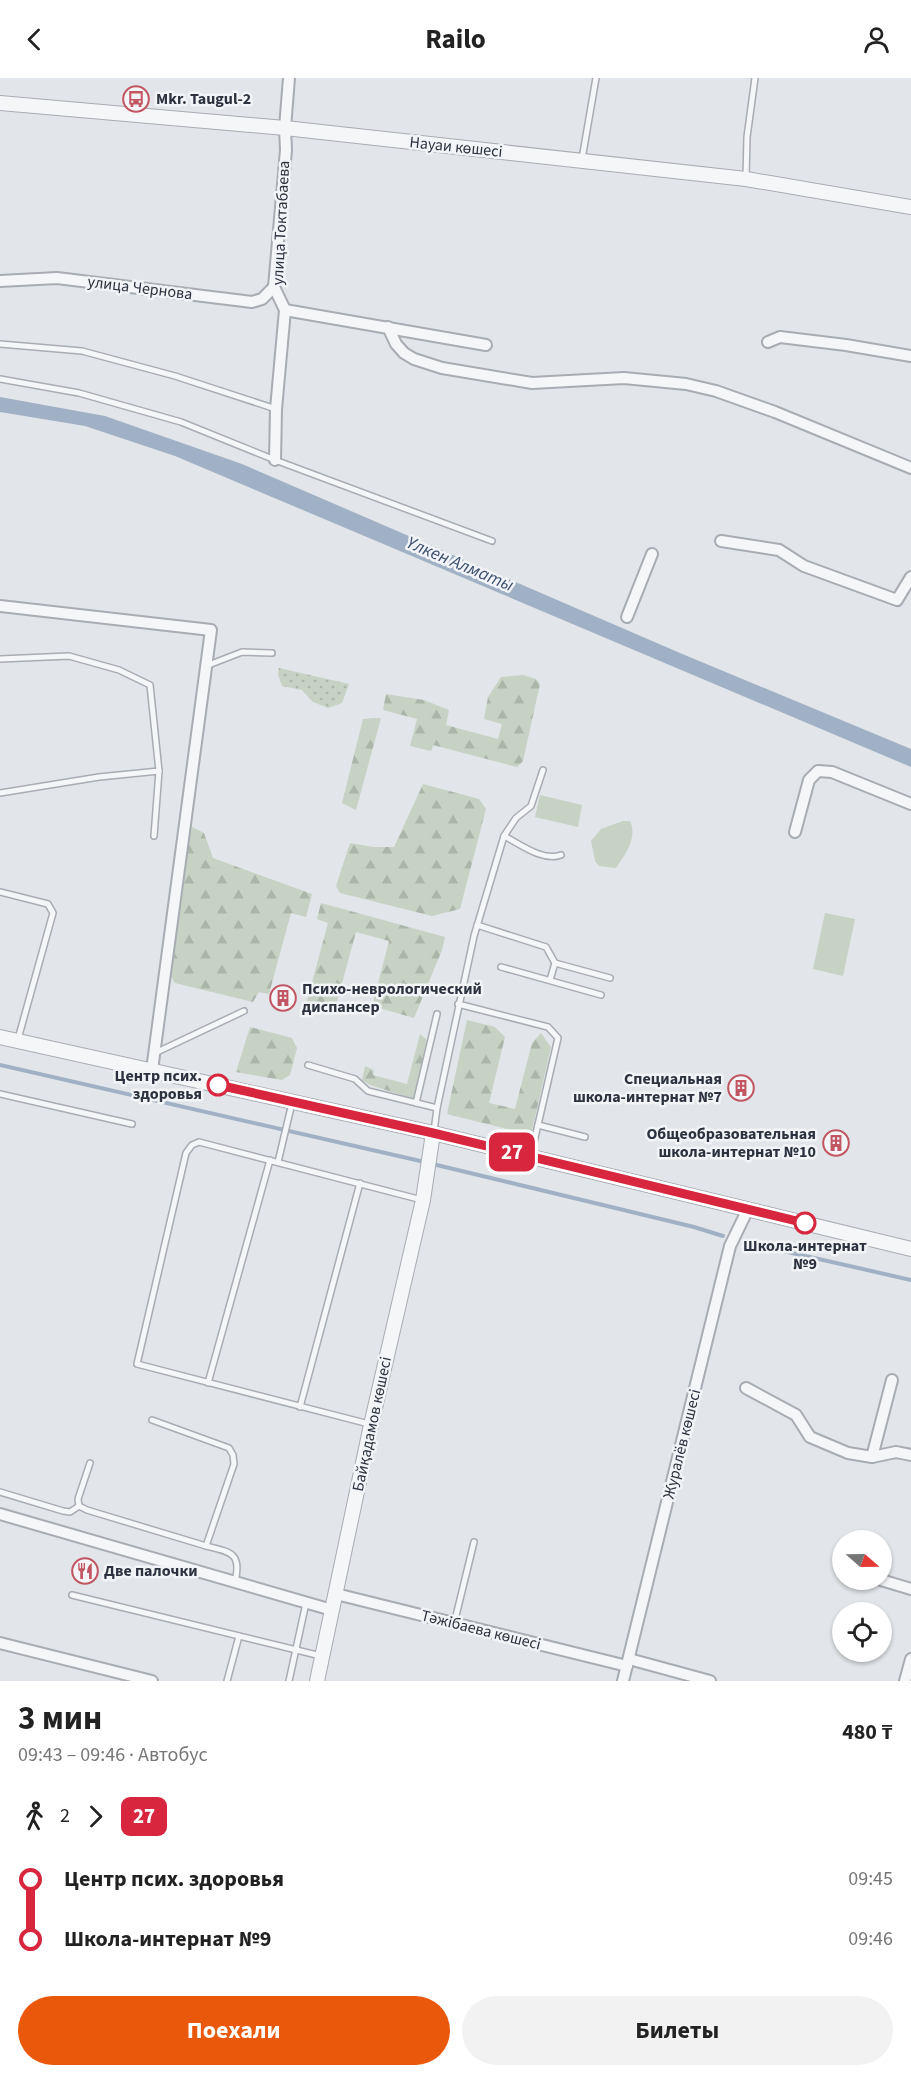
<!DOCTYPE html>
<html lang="ru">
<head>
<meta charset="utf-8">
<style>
	:root { --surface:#fff; --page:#f2f2f2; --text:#222; --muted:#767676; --accent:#ea580c }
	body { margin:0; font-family:"Source Sans 3",sans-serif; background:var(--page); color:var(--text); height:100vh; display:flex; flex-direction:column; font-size:22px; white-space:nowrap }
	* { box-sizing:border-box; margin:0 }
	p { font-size:20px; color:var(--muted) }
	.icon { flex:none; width:33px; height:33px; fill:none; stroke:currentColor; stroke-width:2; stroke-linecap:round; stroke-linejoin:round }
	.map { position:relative; height:1603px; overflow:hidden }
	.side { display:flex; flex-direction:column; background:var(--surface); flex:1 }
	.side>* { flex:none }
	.badge { padding:0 12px; border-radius:9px; font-size:21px; line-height:39px }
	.needle { width:39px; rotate:110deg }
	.fabs { position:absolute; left:832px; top:1452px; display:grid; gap:12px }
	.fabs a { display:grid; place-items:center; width:60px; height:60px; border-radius:50%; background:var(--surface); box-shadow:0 2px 4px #0004; font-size:30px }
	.map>.badge { position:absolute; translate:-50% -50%; box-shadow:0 0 0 3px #fff }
	.legs { display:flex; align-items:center; gap:9px; height:66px; padding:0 18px; font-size:20px }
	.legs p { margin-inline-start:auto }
	.summary { display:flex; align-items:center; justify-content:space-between; height:102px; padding:0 18px }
	h1 { font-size:33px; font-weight:700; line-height:45px }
	.button { display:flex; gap:12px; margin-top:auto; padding:12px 18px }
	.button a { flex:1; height:69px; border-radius:36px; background:var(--accent); color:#fff; font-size:24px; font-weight:700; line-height:69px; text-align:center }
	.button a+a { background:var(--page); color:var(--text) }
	ul { padding:0 18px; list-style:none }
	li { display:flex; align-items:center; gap:21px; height:60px; font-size:22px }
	li i { display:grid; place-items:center; width:9px; height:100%; margin:0 8px; background:currentColor }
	li i::after { content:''; width:15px; height:15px; margin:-8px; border:4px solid; border-radius:50%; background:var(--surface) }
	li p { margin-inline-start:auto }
	li:first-child i { background:linear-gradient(#0000 50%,currentColor 0) }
	li:last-child i { background:linear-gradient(currentColor 50%,#0000 0) }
	header { display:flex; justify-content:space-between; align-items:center; height:78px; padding:0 18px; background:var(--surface); font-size:27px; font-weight:700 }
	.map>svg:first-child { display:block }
</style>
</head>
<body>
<header><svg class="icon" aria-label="back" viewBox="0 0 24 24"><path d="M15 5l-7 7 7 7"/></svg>Railo<svg class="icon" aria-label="person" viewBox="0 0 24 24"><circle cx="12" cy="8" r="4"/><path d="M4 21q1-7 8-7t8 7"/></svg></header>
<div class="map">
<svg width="911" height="1603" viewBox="0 0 911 1603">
	<defs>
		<pattern id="grass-dots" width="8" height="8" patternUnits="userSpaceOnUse" patternTransform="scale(1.5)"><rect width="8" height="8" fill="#c7d2c4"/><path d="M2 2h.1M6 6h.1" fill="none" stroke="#abb5a9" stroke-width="1.8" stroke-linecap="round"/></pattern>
		<pattern id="forest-firs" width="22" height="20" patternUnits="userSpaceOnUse" patternTransform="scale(1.5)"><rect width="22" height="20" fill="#c7d2c4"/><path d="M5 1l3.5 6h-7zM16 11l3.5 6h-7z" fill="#abb5a9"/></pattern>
	</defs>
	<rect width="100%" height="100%" fill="#e2e5e9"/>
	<!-- grass -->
	<polygon fill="url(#grass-dots)" points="279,590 349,606 342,625 328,630 313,624 302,612 282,608 278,596"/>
	<!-- forest -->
	<g fill="url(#forest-firs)">
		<polygon points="523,597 536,601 540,606 523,683 517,689 433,667 431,673 410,668 417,641 383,632 386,616 424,622 449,632 446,647 498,661 502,646 484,641 488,619 501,599"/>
		<polygon points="381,640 356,732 342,725 363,641"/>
		<polygon points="423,706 479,721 486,731 460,831 432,838 340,815 336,808 350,765 373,769 394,769"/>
		<polygon points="190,748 204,755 213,780 312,816 306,839 291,835 269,916 259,914 253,924 175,905 169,895"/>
		<polygon points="321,825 445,859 442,872 414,940 372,928 389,863 356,854 335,931 307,923 328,845 317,841"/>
		<polygon points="467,942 495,949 505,959 489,1025 515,1031 532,965 541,955 551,969 531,1057 447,1036"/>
		<polygon points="250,949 292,960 297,970 290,997 282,1002 236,994"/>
		<polygon points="420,956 427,962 414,1021 370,1007 362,1002 365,988 374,992 373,997 407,1006"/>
	</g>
	<!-- green -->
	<g fill="#c7d2c4">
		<polygon points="540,717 582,727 578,749 535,739"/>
		<path d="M623 743H630C638 759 625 777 616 790L599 788 595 783 591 763 601 751Z"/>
		<polygon points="825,835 855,841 843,898 813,891"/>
	</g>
	<!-- water -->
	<polygon fill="#a1b1c5" points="0,319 105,338 242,386 680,575 911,671 911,689 175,378 85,348 0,334"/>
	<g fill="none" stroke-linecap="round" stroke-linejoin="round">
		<!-- stream -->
		<g stroke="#a1b1c5" stroke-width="4">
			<polyline points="0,987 416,1082 694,1149 723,1158"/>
			<polyline points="744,1164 911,1202"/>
		</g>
		<!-- service casing -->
		<g stroke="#a8acb3" stroke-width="8">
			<g id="service">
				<polyline points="582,81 596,0"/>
				<polyline points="746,100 747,59 755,0"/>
				<polyline points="0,266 82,273 175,298 276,331"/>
				<polyline points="0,301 79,315 181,344 275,382 492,463"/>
				<polyline points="0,581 69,578 119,592 150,607 159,693 99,699 0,715"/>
				<polyline points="206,588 242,574 272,575"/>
				<polyline points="154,758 159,693"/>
				<path d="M504 758C520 766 543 784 561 777"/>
				<polyline points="0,814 48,826 53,835 18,961"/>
				<polyline points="477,847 546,869 555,885 610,900"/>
				<polyline points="501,889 601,917"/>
				<polyline points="550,902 555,885"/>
				<polyline points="458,926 548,949 558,960 531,1077"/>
				<polyline points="155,975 244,933"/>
				<polyline points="308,987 355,1001 368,1013 437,1030"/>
				<polyline points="0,1016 132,1046"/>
				<polyline points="416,1025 437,936"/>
				<polyline points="538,1047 585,1059"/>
				<polyline points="434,1054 437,1030 474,858 504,758 516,740 531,728 543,692"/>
				<polyline points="278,1084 292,1025"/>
				<polyline points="208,1305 270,1082"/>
				<polyline points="300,1329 360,1105"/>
				<path d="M152 1342 229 1370 233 1377 234 1386 206 1468C231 1474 242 1475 235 1504"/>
				<polyline points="369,1346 137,1286 186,1075 192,1067 199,1064 422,1122"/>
				<polyline points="90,1385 78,1421 79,1428 87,1432 206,1468"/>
				<polyline points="0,1414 63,1433 70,1434 79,1428"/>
				<polyline points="72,1517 321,1578"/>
				<polyline points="454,1546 474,1464"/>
				<polyline points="227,1603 239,1558"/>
				<polyline points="289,1603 306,1525"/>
			</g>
		</g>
		<!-- minor casing -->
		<g stroke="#a8acb3" stroke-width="14">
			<g id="minor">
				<polyline points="0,203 57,200 252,224 262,221 274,209"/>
				<polyline points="285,232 486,267"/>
				<polyline points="388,249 396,266 404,275 414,281 442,290 532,305 624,300 686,306 716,313 775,334 911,390"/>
				<polyline points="768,264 780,259 846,267 911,278"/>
				<polyline points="275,382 276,331 285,232 274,209 286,72 285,50 289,0"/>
				<polyline points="721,463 779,472 804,488 897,522 911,499"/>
				<polyline points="0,528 211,552 152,992"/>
				<polyline points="627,539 652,476"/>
				<polyline points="795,754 809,702 818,693 832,694 911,726"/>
				<polyline points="746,1310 796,1337 810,1359 848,1375 872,1379 896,1374 911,1377"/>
				<polyline points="872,1379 892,1302"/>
				<polyline points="0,1436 332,1532"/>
				<polyline points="881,1502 911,1511"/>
				<polyline points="336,1516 627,1588"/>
				<polyline points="0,1565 152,1603"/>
				<polyline points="629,1581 710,1603"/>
				<polyline points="623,1603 730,1168 748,1131"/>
				<polyline points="905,1603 911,1581"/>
			</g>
		</g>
		<!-- tertiary casing -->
		<g stroke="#a8acb3" stroke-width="16">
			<g id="tertiary">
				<polyline points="0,25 285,50 746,101 911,129"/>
				<polyline points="0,959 433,1055 911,1171"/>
				<polyline points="317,1603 371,1347 423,1122 433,1055"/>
			</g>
		</g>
		<!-- service -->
		<use href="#service" stroke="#f5f6f8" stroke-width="5"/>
		<!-- minor -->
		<use href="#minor" stroke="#f5f6f8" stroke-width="10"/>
		<!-- tertiary -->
		<use href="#tertiary" stroke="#f5f6f8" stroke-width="14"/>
	</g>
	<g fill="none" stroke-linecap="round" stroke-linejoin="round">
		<!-- line-1 casing -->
		<g stroke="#fff" stroke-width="14">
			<polyline id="line-1" points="218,1007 433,1055 805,1145"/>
		</g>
		<!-- line-1 -->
		<use href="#line-1" stroke="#d7263d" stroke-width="9"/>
	</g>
	<!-- icons -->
	<defs>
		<g id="bus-ring" transform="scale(1.35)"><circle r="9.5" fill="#f2f4f7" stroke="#c15561" stroke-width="1.5"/><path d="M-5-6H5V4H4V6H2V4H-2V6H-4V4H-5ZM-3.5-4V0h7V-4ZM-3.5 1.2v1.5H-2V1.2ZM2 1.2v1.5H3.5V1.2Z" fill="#c15561"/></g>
		<g id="building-ring" transform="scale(1.35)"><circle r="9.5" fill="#f2f4f7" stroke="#c15561" stroke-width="1.5"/><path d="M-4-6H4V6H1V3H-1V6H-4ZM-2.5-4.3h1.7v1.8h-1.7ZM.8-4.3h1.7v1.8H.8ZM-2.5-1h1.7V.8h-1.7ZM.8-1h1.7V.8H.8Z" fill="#c15561"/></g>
		<g id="restaurant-ring" transform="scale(1.35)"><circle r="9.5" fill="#f2f4f7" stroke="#c15561" stroke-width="1.5"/><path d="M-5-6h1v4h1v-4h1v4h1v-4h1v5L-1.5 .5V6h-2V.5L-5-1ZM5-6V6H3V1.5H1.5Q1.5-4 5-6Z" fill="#c15561"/></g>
	</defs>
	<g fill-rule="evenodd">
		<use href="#bus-ring" x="136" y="21"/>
		<use href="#building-ring" x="283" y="920"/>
		<use href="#building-ring" x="741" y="1010"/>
		<use href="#building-ring" x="836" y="1065"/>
		<use href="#restaurant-ring" x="85" y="1493"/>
	</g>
	<!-- markers -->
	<g fill="#fff" stroke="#d7263d" stroke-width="3">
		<circle cx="218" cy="1007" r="10"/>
		<circle cx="805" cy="1145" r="10"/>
	</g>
	<g text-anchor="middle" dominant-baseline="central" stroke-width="5" stroke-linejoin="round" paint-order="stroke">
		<!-- poi labels -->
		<g font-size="16" font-weight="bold" fill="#2c3240" stroke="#f2f4f7" text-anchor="start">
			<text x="156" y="21">Mkr. Taugul-2</text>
			<text x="302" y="911">Психо-неврологический<tspan x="302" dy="18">диспансер</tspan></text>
			<text x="722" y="1001" text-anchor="end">Специальная<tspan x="722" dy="18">школа-интернат №7</tspan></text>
			<text x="816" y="1056" text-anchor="end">Общеобразовательная<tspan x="816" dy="18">школа-интернат №10</tspan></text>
			<text x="104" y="1493">Две палочки</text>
		</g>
		<!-- street labels -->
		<g font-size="16" fill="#2c3240" stroke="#f2f4f7">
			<text transform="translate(456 69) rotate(6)">Науаи көшесі</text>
			<text transform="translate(281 145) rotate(-87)">улица Токтабаева</text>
			<text transform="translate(140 210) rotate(7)">улица Чернова</text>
			<text transform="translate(372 1346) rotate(-78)">Байқадамов көшесі</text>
			<text transform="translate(682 1366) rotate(-76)">Журалёв көшесі</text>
			<text transform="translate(481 1552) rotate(14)">Тәжібаева көшесі</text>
		</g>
		<!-- stop labels -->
		<g font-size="16" font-weight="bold" fill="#2c3240" stroke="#f2f4f7" text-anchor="end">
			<text x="202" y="998">Центр псих.<tspan x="202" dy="18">здоровья</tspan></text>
			<text x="805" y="1168" text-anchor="middle">Школа-интернат<tspan x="805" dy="18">№9</tspan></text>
		</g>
		<!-- water labels -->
		<g font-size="18" font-style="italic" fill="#3a506f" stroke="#f2f4f7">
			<text transform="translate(460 486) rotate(23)">Үлкен Алматы</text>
		</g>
	</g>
</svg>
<div class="fabs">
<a><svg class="needle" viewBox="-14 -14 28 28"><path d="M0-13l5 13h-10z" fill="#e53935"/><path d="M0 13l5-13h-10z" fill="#767676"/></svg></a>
<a><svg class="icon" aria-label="locate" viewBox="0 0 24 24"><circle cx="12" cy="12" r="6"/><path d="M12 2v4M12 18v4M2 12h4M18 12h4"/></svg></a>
</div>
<b class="badge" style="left:512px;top:1074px;background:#d7263d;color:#fff">27</b>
</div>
<section class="side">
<div class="summary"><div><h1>3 мин</h1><p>09:43 – 09:46 · Автобус</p></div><b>480 ₸</b></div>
<div class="legs"><svg class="icon" aria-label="walk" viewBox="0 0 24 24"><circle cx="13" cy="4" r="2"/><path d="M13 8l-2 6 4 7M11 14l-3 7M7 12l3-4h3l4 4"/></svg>2<svg class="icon" aria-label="forward" viewBox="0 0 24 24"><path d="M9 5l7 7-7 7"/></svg><b class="badge" style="background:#d7263d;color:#fff">27</b></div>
<ul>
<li><i style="color:#d7263d"></i><b>Центр псих. здоровья</b><p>09:45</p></li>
<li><i style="color:#d7263d"></i><b>Школа-интернат №9</b><p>09:46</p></li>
</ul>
<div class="button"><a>Поехали</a><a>Билеты</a></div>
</section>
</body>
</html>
